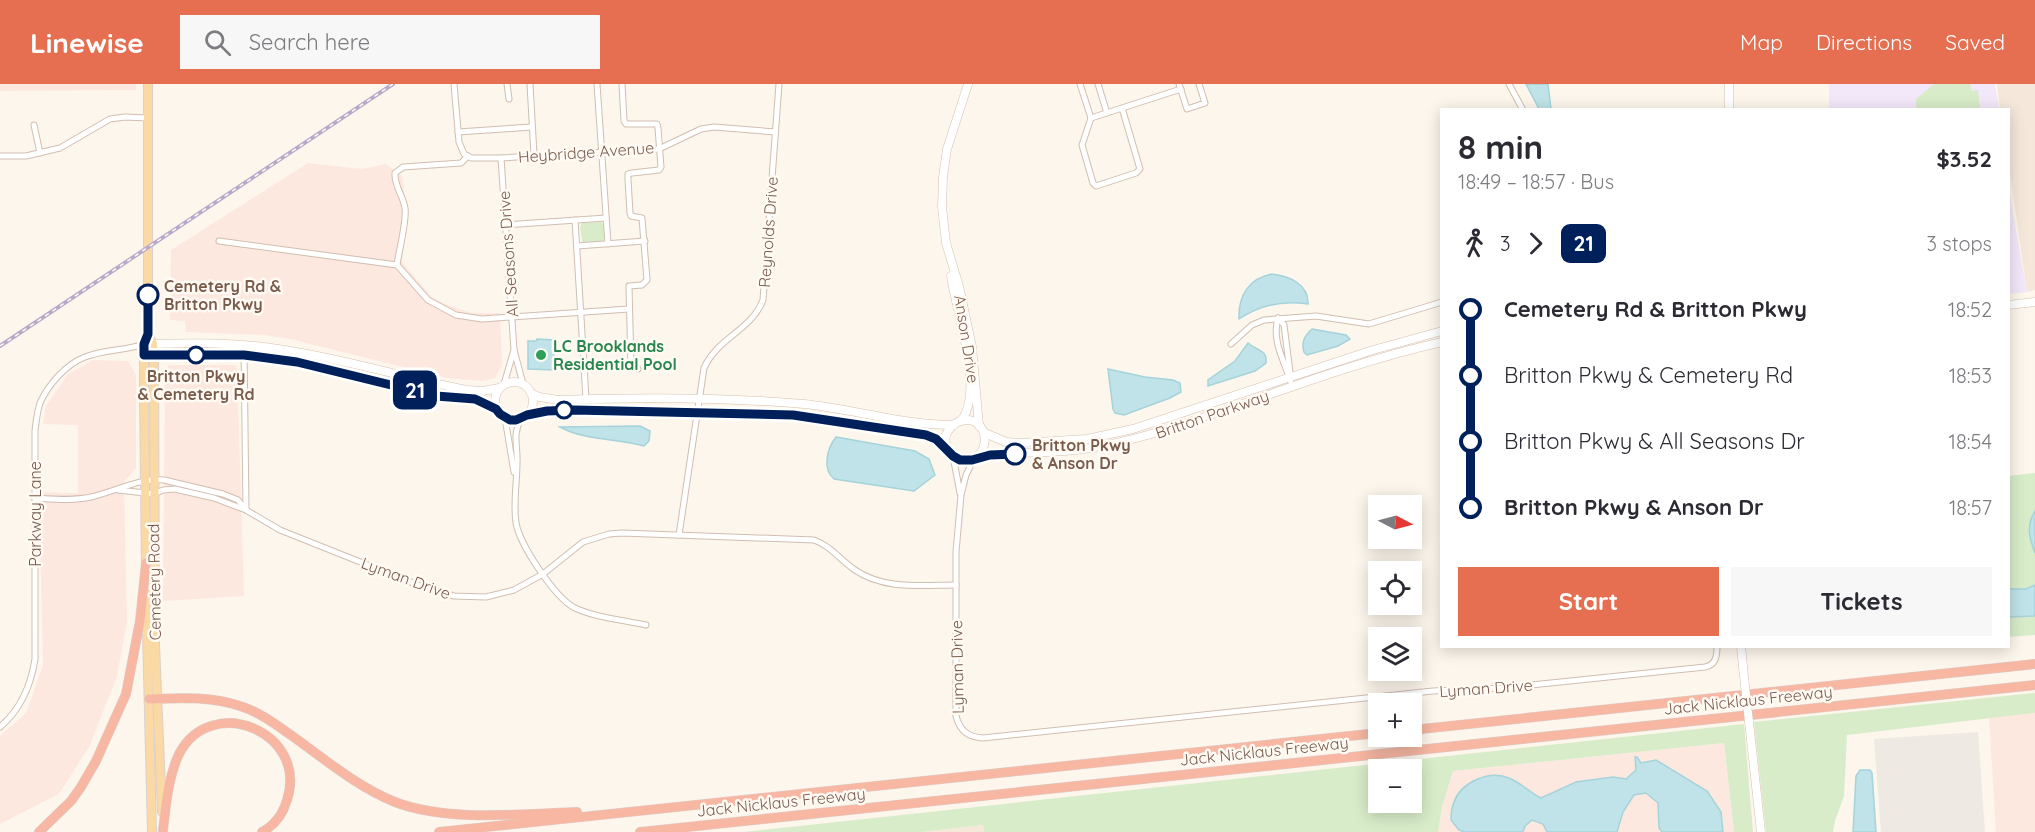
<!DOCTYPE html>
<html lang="en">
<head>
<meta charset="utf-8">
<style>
	:root { --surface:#fff; --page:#f7f7f7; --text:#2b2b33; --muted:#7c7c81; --accent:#e76f51 }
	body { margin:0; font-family:Quicksand,sans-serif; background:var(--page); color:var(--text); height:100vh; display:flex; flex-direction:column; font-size:22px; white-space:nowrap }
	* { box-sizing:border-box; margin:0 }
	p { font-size:20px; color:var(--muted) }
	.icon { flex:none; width:33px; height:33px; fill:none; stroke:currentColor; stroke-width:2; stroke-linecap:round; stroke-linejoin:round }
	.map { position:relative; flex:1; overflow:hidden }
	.details { position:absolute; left:1440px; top:24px; width:570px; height:540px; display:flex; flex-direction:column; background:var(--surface); border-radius:0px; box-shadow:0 3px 15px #0003 }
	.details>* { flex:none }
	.badge { padding:0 12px; border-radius:9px; font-size:21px; line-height:39px }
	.needle { width:39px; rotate:96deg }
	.tools { position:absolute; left:1368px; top:411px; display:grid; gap:12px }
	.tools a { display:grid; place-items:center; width:54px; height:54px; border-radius:0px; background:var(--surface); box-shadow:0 3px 15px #0003; font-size:30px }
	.map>.badge { position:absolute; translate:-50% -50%; box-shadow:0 0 0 3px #fff }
	.legs { display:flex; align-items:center; gap:9px; height:66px; padding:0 18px; font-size:20px }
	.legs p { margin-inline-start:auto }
	.head { display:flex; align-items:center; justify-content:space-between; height:102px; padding:0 18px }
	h1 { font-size:33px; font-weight:800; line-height:45px }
	.primary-button { display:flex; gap:12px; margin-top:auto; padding:12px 18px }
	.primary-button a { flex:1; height:69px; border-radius:0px; background:var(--accent); color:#fff; font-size:24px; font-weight:800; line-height:69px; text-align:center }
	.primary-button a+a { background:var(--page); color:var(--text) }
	ul { padding:0 18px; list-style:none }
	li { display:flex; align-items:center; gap:21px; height:66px; font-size:22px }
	li i { display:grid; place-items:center; width:9px; height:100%; margin:0 8px; background:currentColor }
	li i::after { content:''; width:15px; height:15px; margin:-8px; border:4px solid; border-radius:50%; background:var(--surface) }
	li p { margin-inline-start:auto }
	li:first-child i { background:linear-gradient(#0000 50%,currentColor 0) }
	li:last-child i { background:linear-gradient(currentColor 50%,#0000 0) }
	header { display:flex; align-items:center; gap:36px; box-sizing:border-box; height:84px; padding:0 30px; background:var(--accent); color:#fff }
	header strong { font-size:28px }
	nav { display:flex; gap:33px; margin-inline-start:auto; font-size:21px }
	.search { width:420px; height:54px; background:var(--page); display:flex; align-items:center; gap:15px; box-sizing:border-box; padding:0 21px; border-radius:0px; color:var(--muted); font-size:22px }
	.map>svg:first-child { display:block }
</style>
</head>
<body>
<header>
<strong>Linewise</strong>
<div class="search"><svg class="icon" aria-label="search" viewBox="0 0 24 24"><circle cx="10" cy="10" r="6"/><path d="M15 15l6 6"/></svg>Search here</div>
<nav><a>Map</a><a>Directions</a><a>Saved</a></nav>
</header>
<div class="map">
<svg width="2035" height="748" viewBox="0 0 2035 748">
	<rect width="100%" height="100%" fill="#fdf6ec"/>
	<!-- residential -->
	<g fill="#f5e8da">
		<polygon points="1997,0 2035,0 2035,206 2027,208 2009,81 2008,26 2000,25"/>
		<polygon points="983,741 984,748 921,748"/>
	</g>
	<!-- commercial -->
	<g fill="#fde8e0">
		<polygon points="0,0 136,0 136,6 0,7"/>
		<polygon points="308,79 363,85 386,80 402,92 407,127 402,178 432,213 445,220 471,229 500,229 502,281 495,294 483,297 447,294 290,255 264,251 186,248 185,237 170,236 171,166"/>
		<polygon points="93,276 128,277 136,291 136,384 124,398 127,538 117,592 90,661 59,710 0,740 0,652 26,629 43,581 39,408 78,409 78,341 43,340 46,322 68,290"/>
		<polygon points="169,281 236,281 237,284 244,512 163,517 165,291"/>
		<polygon points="2035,629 2035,748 1996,748 1989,634"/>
		<polygon points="1724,659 1734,748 1438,748 1442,723 1453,687"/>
	</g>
	<!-- industrial -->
	<polygon fill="#efe9e4" points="1978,648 1985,748 1881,748 1874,655"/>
	<!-- education -->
	<g fill="#f3e8fa">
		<polygon points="1829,0 1995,0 1999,25 1829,25"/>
		<polygon points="2008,101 2027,208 2009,210 2008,210"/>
	</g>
	<!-- green -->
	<g fill="#d8ecc9" fill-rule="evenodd">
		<polygon points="1934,0 1970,0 1972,7 1978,6 1980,25 1919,25 1916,22 1916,15"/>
		<path d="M601 138C606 141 607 150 604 155L602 157 584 159 582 157 580 142 582 139Z"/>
		<polygon points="2035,389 2035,551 2009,553 2008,392"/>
		<polygon points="2035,609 2035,629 1847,651 1844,712 1835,737 1833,748 1766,748 1754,638"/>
		<path d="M1744 640 1753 748H1734L1724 659 1453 687 1442 723 1438 748H984L983 741 921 748H744ZM1378 686H1412V718H1378Z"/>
	</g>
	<!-- water -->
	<g fill="#bfe3e8" stroke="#a5d3da" stroke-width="1.5">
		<polygon points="1526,0 1548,0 1551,25 1539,25"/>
		<path d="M1272 190C1289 192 1309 200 1308 220 1283 216 1260 221 1239 235 1238 212 1249 194 1272 190Z"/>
		<path d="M1312 245 1346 251 1350 255 1338 262 1307 271 1304 268C1301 259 1305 251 1312 245Z"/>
		<polygon points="537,255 554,256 555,286 528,285 528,257 536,257"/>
		<path d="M1248 259C1256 266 1268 266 1266 279L1255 287 1208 302V296L1235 277Z"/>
		<polygon points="1108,285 1145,293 1173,296 1180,299 1181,308 1170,314 1124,331 1115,329 1113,325"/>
		<path d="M640 342 650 347 649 357 644 362C617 354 585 357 560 343Z"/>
		<path d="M836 353 915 367 929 375 935 391 914 407 834 395C822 385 827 364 836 353Z"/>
		<path d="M2035 427V469C2029 453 2026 442 2035 427Z"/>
		<polygon points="2035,501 2035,532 2009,533 2009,505 2026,505"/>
		<path d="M1635 673H1637L1641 679 1656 676 1707 707 1721 728 1723 748H1662L1659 744 1658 719 1646 709 1634 711 1623 728 1617 748H1547L1543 740 1532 736 1525 742 1523 748H1465L1459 746 1451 736C1451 730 1452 723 1454 718 1461 698 1489 686 1509 694 1520 698 1530 709 1541 714L1576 698 1613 693 1626 695 1636 686Z"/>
		<polygon points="1860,686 1870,686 1872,689 1876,748 1853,748 1856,692"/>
	</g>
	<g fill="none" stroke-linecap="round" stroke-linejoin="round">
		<!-- street casing -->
		<g stroke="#d1beb0" stroke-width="7">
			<g id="street">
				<polyline points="454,0 459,58 464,70 471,74 501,74 659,65 701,45 714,43 775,48"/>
				<polyline points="507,0 509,15"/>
				<polyline points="530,0 534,71"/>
				<polyline points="597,0 608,160"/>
				<polyline points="622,0 624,37 626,40 657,40 658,44 661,83 659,86 632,89 628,90 628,95 630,129 631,132 642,134 647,196 642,201 629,202 631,284 638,285"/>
				<polyline points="1080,0 1091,34"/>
				<polyline points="1098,0 1107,29"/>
				<polyline points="1179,0 1187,25 1205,19 1199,0"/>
				<polyline points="1509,0 1523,26"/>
				<polyline points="1122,24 1140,85 1136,89 1096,102 1093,99 1082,61 1091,34 1181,5"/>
				<polyline points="34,41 40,69"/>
				<polyline points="458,48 532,43"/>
				<polyline points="0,72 26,72 60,64 110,35 125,33 148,34"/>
				<polyline points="501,74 514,266 523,300"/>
				<polyline points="575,136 586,315"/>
				<polyline points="506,141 606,134"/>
				<polyline points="219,157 397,181 428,216 456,231 482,235 629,225"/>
				<polyline points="577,162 645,157"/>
				<path d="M397 181C399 166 407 137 405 124 403 111 394 102 395 89L403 83 461 79 468 72"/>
				<path d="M1278 234C1271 259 1286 279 1292 302"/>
				<polyline points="1278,234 1284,241 1290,288"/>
				<polyline points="1231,260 1252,241 1264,236 1316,232 1369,240 1442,218"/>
				<polyline points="244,261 246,426"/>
				<polyline points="504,300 514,266"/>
				<polyline points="505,334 514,388"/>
				<path d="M521 335C512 350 518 363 517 379 517 399 513 419 516 439 520 461 555 514 575 524 597 534 623 536 646 541"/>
				<polyline points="953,372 960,409"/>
				<path d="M974 375 966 391 961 411 956 468V632C960 647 968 653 983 654L1433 607 1503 604 1705 583C1716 581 1717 572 1717 562"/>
				<path d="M118 406 154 410 163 406 175 405 214 414 246 426 280 446 428 505 454 512 486 513 514 506 543 490 583 458 609 450 622 449 814 456C831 462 840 476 855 486 884 506 922 501 956 501"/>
				<path d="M35 414C53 415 73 417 91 413 117 407 138 394 164 396L223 410 238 416 245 425"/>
				<path d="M679 451 704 284C718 253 751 247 763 216L779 0"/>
				<path d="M0 643C20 626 31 601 35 575V347C36 338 37 328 40 319 48 301 66 280 85 273 104 265 125 267 144 260"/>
			</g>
		</g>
		<!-- secondary casing -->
		<g stroke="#d6c0b0" stroke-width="9">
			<g id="secondary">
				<polyline points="968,0 947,65 943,93 942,123 946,159 959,202 972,263 979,342"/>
				<polyline points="1729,0 1729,26"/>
				<path d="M951 192C956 228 985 307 961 337"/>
				<polyline points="2008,221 2035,218"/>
				<path d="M149 260C192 259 235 258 278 265 342 274 404 294 467 306L483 307 499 304"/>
				<polyline points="149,271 244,271 274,274 322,283 436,312 475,315 496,325"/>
				<circle cx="514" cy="317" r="19"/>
				<path d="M531 309 539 313 558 316C639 313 723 313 804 320 854 325 902 341 953 341"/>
				<polyline points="527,331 547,327 574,326 793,331 926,350 936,355 946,364"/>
				<polyline points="985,349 1006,358 1021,359 1087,355 1133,345 1373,266 1442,247"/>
				<path d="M977 373C994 357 981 328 958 338 953 340 948 346 946 351 944 362 949 373 960 376 970 379 981 372 991 371 1024 367 1057 370 1090 364 1140 356 1186 339 1234 323 1302 299 1371 274 1442 258"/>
				<polyline points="1741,562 1743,583"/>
				<polyline points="1751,656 1761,748"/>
			</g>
		</g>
		<!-- primary casing -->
		<g stroke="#dad1cd" stroke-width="10">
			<g id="primary">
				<polyline points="148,250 153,260 154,272 155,561 162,728"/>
				<polyline points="146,485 144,312 144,260 148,250 148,0"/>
				<polyline points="146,510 152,748"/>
			</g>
		</g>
		<!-- highway casing -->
		<g stroke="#dad1cd" stroke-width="10">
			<g id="highway">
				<path d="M149 615C180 614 210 612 240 622 260 628 278 642 295 654 327 677 358 703 395 718 446 738 522 730 577 728"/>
				<polyline points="1412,646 2035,580"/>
				<path d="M163 746C166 721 168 694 179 670 211 608 309 648 287 716 283 730 275 741 262 748"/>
				<polyline points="39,748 71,717 81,703 96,677 126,610 140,537 146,479"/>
				<polyline points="439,748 1378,649"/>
				<polyline points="640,748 2035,601"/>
			</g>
		</g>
		<!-- street -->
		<use href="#street" stroke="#fff" stroke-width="5"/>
		<!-- secondary -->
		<use href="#secondary" stroke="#fff" stroke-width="8"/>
		<!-- primary -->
		<use href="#primary" stroke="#fbd9a5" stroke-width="8"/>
		<!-- highway -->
		<use href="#highway" stroke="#f7b7a3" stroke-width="9"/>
		<!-- rail casing -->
		<g stroke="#b9a8c9" stroke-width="4">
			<polyline id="rail" points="0,262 393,0"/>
		</g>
		<!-- rail -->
		<use href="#rail" stroke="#fffaf3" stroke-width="1.5" stroke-dasharray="4.5" stroke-linecap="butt"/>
		<!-- secondary-bridge casing -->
		<g stroke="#d6c0b0" stroke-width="9" stroke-linecap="butt">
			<polyline id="secondary-bridge" points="1743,583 1751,656"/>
		</g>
		<!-- secondary-bridge -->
		<use href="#secondary-bridge" stroke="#fff" stroke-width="8"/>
	</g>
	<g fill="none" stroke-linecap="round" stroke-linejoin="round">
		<!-- line-1 casing -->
		<g stroke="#fff" stroke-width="14">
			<polyline id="line-1" points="148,211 148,250 144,260 144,271 244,271 297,278 436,312 475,315 496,325 500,330 510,336 516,336 527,331 547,327 574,326 793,331 926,351 936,355 953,372 960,376 972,376 990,371 1015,370"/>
		</g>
		<!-- line-1 -->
		<use href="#line-1" stroke="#00205b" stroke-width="9"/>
	</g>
	<!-- markers -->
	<g fill="#fff" stroke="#00205b" stroke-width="3">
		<circle cx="148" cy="211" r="10"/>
		<circle cx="196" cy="271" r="8"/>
		<circle cx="564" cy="326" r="8"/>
		<circle cx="1015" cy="370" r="10"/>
	</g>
	<circle fill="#2e9e5b" stroke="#fffaf3" stroke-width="2" cx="541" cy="271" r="6"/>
	<g text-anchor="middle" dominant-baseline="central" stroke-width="5" stroke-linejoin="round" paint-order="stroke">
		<!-- street labels -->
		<g font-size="16" fill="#7a5c4d" stroke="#fffaf3">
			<text transform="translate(586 68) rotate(-4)">Heybridge Avenue</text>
			<text transform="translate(768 148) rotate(-86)">Reynolds Drive</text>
			<text transform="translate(508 170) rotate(-94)">All Seasons Drive</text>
			<text transform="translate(967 255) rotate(81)">Anson Drive</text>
			<text transform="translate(1212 330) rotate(-19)">Britton Parkway</text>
			<text transform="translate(35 430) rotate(-90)">Parkway Lane</text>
			<text transform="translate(406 494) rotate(20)">Lyman Drive</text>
			<text transform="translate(154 498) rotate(-91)">Cemetery Road</text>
			<text transform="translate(957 583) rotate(-91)">Lyman Drive</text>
			<text transform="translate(1486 604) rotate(-4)">Lyman Drive</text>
			<text transform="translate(1748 616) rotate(-6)">Jack Nicklaus Freeway</text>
			<text transform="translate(1264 667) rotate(-6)">Jack Nicklaus Freeway</text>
			<text transform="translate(781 718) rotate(-6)">Jack Nicklaus Freeway</text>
		</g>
		<!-- stop labels -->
		<g font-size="16" font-weight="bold" fill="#7a5c4d" stroke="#fffaf3" text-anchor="start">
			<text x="164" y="202">Cemetery Rd &amp;<tspan x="164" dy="18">Britton Pkwy</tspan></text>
			<text x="196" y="292" text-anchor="middle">Britton Pkwy<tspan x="196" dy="18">&amp; Cemetery Rd</tspan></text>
			<text x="1032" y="361">Britton Pkwy<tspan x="1032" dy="18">&amp; Anson Dr</tspan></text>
		</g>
		<!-- leisure labels -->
		<g font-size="16" font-weight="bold" fill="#27864d" stroke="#fffaf3" text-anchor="start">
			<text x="553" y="262">LC Brooklands<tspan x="553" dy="18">Residential Pool</tspan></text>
		</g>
	</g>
</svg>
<div class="tools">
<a><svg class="needle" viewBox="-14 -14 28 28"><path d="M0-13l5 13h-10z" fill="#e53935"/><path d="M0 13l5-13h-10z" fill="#7c7c81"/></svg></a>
<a><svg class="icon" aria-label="locate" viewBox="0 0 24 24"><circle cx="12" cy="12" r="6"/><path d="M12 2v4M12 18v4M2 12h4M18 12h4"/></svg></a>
<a><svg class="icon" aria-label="layers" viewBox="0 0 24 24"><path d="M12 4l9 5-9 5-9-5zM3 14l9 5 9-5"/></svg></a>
<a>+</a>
<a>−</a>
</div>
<b class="badge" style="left:415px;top:306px;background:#00205b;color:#fff">21</b>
<section class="details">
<div class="head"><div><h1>8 min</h1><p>18:49 – 18:57 · Bus</p></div><b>$3.52</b></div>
<div class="legs"><svg class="icon" aria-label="walk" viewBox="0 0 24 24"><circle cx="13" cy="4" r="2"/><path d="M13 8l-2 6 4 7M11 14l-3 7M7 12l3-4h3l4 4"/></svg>3<svg class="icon" aria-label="forward" viewBox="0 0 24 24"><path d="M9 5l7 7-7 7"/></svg><b class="badge" style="background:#00205b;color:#fff">21</b><p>3 stops</p></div>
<ul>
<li><i style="color:#00205b"></i><b>Cemetery Rd &amp; Britton Pkwy</b><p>18:52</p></li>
<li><i style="color:#00205b"></i><span>Britton Pkwy &amp; Cemetery Rd</span><p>18:53</p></li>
<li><i style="color:#00205b"></i><span>Britton Pkwy &amp; All Seasons Dr</span><p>18:54</p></li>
<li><i style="color:#00205b"></i><b>Britton Pkwy &amp; Anson Dr</b><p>18:57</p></li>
</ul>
<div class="primary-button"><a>Start</a><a>Tickets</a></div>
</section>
</div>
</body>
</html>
